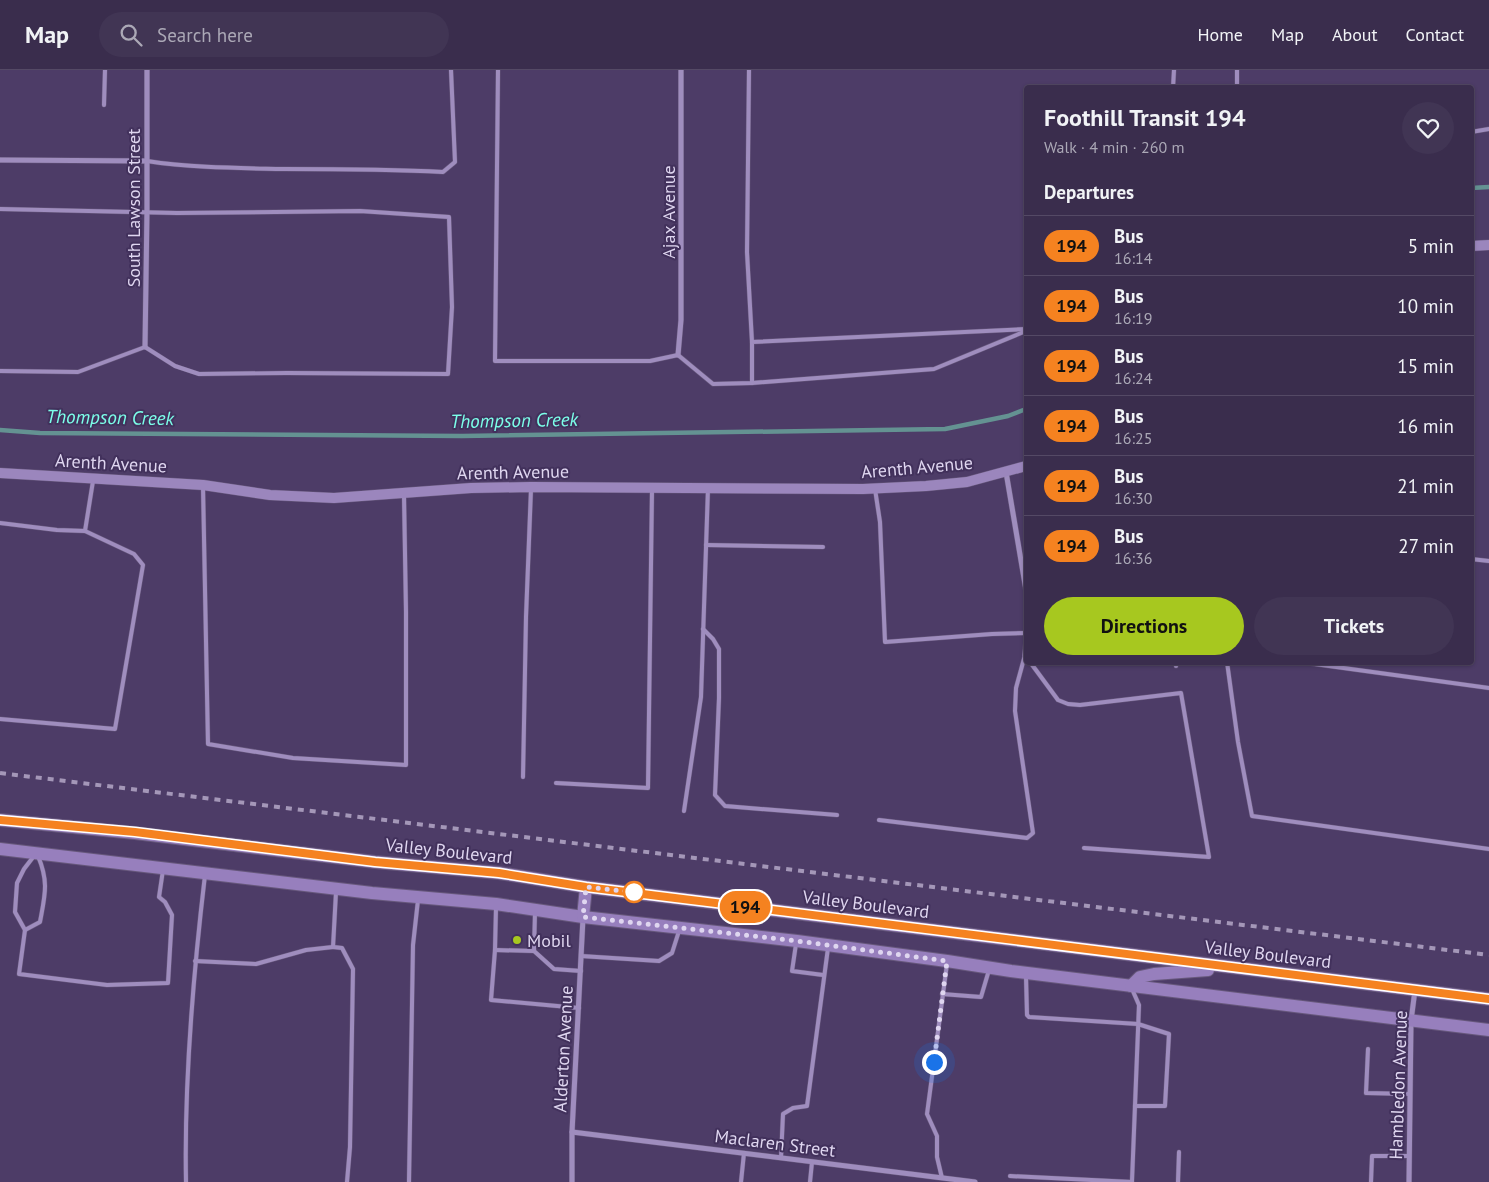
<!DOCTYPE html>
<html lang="en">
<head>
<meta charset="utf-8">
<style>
	:root { --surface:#3a2d4d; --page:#413554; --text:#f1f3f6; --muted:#aba8b6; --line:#544965; --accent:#a7c81f }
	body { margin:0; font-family:"PT Sans",sans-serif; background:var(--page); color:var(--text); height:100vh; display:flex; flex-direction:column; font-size:19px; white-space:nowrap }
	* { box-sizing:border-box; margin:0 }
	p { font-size:16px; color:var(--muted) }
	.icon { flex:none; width:28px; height:28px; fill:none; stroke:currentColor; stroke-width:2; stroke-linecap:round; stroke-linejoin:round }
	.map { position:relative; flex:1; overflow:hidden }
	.sheet { position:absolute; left:1024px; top:15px; width:450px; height:580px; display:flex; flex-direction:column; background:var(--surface); border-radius:5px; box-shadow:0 1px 4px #0004,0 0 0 1px var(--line) }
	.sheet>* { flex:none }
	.badge { padding:0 10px; border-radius:16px; font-size:18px; line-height:32px }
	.you { position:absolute; width:25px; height:25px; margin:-12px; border:4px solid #fff; border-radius:50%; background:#1a73e8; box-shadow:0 0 0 8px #1a73e833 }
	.map>.badge { position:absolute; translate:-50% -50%; box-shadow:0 0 0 2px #fff }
	h2 { padding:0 20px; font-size:19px; line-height:45px }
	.round { display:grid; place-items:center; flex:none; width:52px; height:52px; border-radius:26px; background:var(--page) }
	.summary { display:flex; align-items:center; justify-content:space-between; height:85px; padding:0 20px }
	h1 { font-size:24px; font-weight:700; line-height:38px }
	.primary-button { display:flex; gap:10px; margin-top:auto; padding:10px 20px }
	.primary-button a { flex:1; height:58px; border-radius:30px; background:var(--accent); color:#111; font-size:20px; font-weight:700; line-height:58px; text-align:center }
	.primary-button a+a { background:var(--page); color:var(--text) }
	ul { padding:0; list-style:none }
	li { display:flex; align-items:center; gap:15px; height:60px; padding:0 20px; border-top:1px solid var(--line) }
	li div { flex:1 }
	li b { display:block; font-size:19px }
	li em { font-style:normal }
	li .badge { min-width:55px; font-weight:700; text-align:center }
	header { display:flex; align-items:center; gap:30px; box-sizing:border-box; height:70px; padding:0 25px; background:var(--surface); border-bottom:1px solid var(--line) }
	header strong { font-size:24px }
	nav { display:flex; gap:28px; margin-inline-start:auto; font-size:18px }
	.search { width:350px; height:45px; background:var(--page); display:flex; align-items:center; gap:12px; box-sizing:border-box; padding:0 18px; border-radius:28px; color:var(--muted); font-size:19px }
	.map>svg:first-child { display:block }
</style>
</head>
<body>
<header>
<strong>Map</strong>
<div class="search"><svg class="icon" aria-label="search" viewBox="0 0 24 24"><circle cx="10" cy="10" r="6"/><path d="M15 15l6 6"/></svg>Search here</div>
<nav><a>Home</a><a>Map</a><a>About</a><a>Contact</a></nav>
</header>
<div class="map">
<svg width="1489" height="1112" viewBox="0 0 1489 1112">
	<rect width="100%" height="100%" fill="#4d3c67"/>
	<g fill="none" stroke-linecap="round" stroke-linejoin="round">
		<!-- stream -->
		<g stroke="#649292" stroke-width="4.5">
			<polyline points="1471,118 1489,117"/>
			<polyline points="0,360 40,363 462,366 945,359 1008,346 1026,339"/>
		</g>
		<!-- lane casing -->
		<g stroke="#67587c" stroke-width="5">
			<g id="lane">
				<polyline points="498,0 495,291 650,291 678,285 713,314 752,313 934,299 1026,261"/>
				<polyline points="749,0 747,182 752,272"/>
				<polyline points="1173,18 1174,0"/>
				<polyline points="1237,18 1237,0"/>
				<polyline points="104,35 105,0"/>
				<polyline points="1471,62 1489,59"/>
				<path d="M147 91C192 98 237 98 283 99 336 99 389 99 443 102L455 92 451 0"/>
				<polyline points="0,139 177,143 360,141 449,147 452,237 448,304 287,303 199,304 175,296 145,277 78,302 0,301"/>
				<polyline points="752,313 752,272 1026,259"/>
				<polyline points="203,416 208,674 293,688 406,695 406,542 404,425"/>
				<polyline points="875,419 880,452 885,572 992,564 1026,563"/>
				<polyline points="0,453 57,460 85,461 93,411"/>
				<polyline points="706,475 823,477"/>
				<polyline points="1471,489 1489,491"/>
				<polyline points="703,559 713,569 719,579 719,628 715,725 725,736 837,745"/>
				<polyline points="1030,592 1058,630 1068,634 1080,635 1181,623 1209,787 1084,778"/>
				<polyline points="1176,592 1176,596"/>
				<polyline points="1227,592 1238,672 1252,746 1489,779"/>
				<polyline points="1300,592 1489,618"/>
				<polyline points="0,649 115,659 143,495 134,484 85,461"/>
				<polyline points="523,707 526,547 531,419"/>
				<polyline points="556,713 648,718 652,420"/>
				<polyline points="684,741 701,627 708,418"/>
				<polyline points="879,750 1019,767 1027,768 1033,763 1015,641 1016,618 1025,585"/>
				<polyline points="34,786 24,799 17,813 15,842 25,860 19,904 107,915 168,913 172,845 165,832 159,827 163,800"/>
				<polyline points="496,837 495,880 491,930 579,938"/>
				<polyline points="535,842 534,881 554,899 581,901"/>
				<path d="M25 860 40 852C45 825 49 812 38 786"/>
				<polyline points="796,874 792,901 823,905"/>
				<polyline points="333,877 342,878 353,899 350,1077 347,1112"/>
				<polyline points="495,880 534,881"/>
				<polyline points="581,886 659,891 672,883 679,861"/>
				<polyline points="195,891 256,894 306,880 333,877 336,822"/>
				<polyline points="1026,906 1027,945 1029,947 1138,954 1169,964 1165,1036 1135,1036"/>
				<polyline points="942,924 981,927 989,900"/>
				<polyline points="1368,979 1366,1023 1410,1024"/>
				<polyline points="781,1088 783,1044 793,1038 807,1036 828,878"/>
				<polyline points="1010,1106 1132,1112"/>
				<polyline points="942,1108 937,1087 937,1066 927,1044 947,894"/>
				<polyline points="1132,1111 1139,935 1132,919"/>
				<path d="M186 1112C184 1010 193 906 205 805"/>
				<polyline points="409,1112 413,875 418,830"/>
				<polyline points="741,1112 744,1083"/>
				<polyline points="810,1112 812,1092"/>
				<polyline points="1178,1112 1179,1082"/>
				<polyline points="1371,1112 1372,1086 1409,1086"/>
			</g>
		</g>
		<!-- street casing -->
		<g stroke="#67587c" stroke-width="6">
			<g id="street">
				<polyline points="0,90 147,91"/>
				<polyline points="145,277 147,141 147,0"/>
				<polyline points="678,285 681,250 681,0"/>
				<polyline points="1006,402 1026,520"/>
				<polyline points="1025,585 1026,573"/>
				<polyline points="572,1062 975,1112"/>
				<polyline points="572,1112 572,1062 583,848"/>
				<polyline points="1409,1112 1411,951 1415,920"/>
			</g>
		</g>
		<!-- secondary casing -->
		<g stroke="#67587c" stroke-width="11">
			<g id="secondary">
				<polyline points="1471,176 1489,175"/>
				<polyline points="0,403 203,415 270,425 334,428 471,418 531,417 863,419 926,416 967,412 1026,396"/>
			</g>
		</g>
		<!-- primary casing -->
		<g stroke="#67587c" stroke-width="14">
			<g id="primary">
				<polyline points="0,750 135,763 375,792 499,803 586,817 1489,929"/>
				<polyline points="0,779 372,823 496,834 583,847 797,871 947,891 1011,901 1489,960"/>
				<polyline points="583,847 586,817"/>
				<polyline points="1131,916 1140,907 1154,904 1208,900"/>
			</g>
		</g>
		<!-- lane -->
		<use href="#lane" stroke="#9f8dbe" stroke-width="4"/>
		<!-- street -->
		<use href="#street" stroke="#9f8dbe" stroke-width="5"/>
		<!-- secondary -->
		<use href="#secondary" stroke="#9b86bd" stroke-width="10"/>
		<!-- primary -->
		<use href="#primary" stroke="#977fbd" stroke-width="12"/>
		<!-- rail -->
		<polyline stroke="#a497b8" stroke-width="4" stroke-dasharray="6 6" stroke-linecap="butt" points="0,703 1489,885"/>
	</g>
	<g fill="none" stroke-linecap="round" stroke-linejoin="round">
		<!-- line casing -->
		<g stroke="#fff" stroke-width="11">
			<polyline id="line" points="0,750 135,762 375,792 499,803 586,817 1489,929"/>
		</g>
		<!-- line -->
		<use href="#line" stroke="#f58220" stroke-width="8"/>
		<!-- walk -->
		<polyline stroke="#dfd6f0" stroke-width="5" stroke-dasharray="0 9" points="634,822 586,817 583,847 797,871 947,891 934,992"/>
	</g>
	<!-- markers -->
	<circle fill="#fff" stroke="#f58220" stroke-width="2.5" cx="634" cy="822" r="10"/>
	<circle fill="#a7c81f" stroke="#42315c" stroke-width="2" cx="517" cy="870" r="5"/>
	<g text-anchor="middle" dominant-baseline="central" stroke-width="4" stroke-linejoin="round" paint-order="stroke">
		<!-- street labels -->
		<g font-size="18" fill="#dfd6f0" stroke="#42315c">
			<text transform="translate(133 138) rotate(-90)">South Lawson Street</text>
			<text transform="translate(668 142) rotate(-90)">Ajax Avenue</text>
			<text transform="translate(111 393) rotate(3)">Arenth Avenue</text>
			<text transform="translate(917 397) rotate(-5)">Arenth Avenue</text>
			<text transform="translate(513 402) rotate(-1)">Arenth Avenue</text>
			<text transform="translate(449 781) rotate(6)">Valley Boulevard</text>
			<text transform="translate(866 834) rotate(7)">Valley Boulevard</text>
			<text transform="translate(1268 884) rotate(7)">Valley Boulevard</text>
			<text transform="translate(563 979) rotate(-87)">Alderton Avenue</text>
			<text transform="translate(1398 1015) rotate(-88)">Hambledon Avenue</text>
			<text transform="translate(775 1073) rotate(7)">Maclaren Street</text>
		</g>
		<!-- poi labels -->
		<g font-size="18" fill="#dfd6f0" stroke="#42315c" text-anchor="start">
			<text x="527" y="870">Mobil</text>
		</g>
		<!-- water labels -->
		<g font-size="19" font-style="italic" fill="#7cffe9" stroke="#42315c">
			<text transform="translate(110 347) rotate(1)">Thompson Creek</text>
			<text transform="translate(514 350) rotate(-1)">Thompson Creek</text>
		</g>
	</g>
</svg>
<div class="you" style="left:934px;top:992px"></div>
<b class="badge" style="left:745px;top:837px;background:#f58220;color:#111">194</b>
<section class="sheet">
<div class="summary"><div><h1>Foothill Transit 194</h1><p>Walk · 4 min · 260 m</p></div><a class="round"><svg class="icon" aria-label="heart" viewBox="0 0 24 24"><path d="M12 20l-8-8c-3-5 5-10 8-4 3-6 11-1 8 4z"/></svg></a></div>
<h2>Departures</h2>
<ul>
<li><span class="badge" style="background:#f58220;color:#111">194</span><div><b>Bus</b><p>16:14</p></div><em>5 min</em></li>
<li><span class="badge" style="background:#f58220;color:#111">194</span><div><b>Bus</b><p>16:19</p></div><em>10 min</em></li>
<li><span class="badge" style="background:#f58220;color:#111">194</span><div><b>Bus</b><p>16:24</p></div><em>15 min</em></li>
<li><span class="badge" style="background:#f58220;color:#111">194</span><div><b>Bus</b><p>16:25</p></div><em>16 min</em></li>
<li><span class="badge" style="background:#f58220;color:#111">194</span><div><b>Bus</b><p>16:30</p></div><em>21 min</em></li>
<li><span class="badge" style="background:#f58220;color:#111">194</span><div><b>Bus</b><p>16:36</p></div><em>27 min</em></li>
</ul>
<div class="primary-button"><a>Directions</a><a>Tickets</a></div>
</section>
</div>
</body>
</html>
